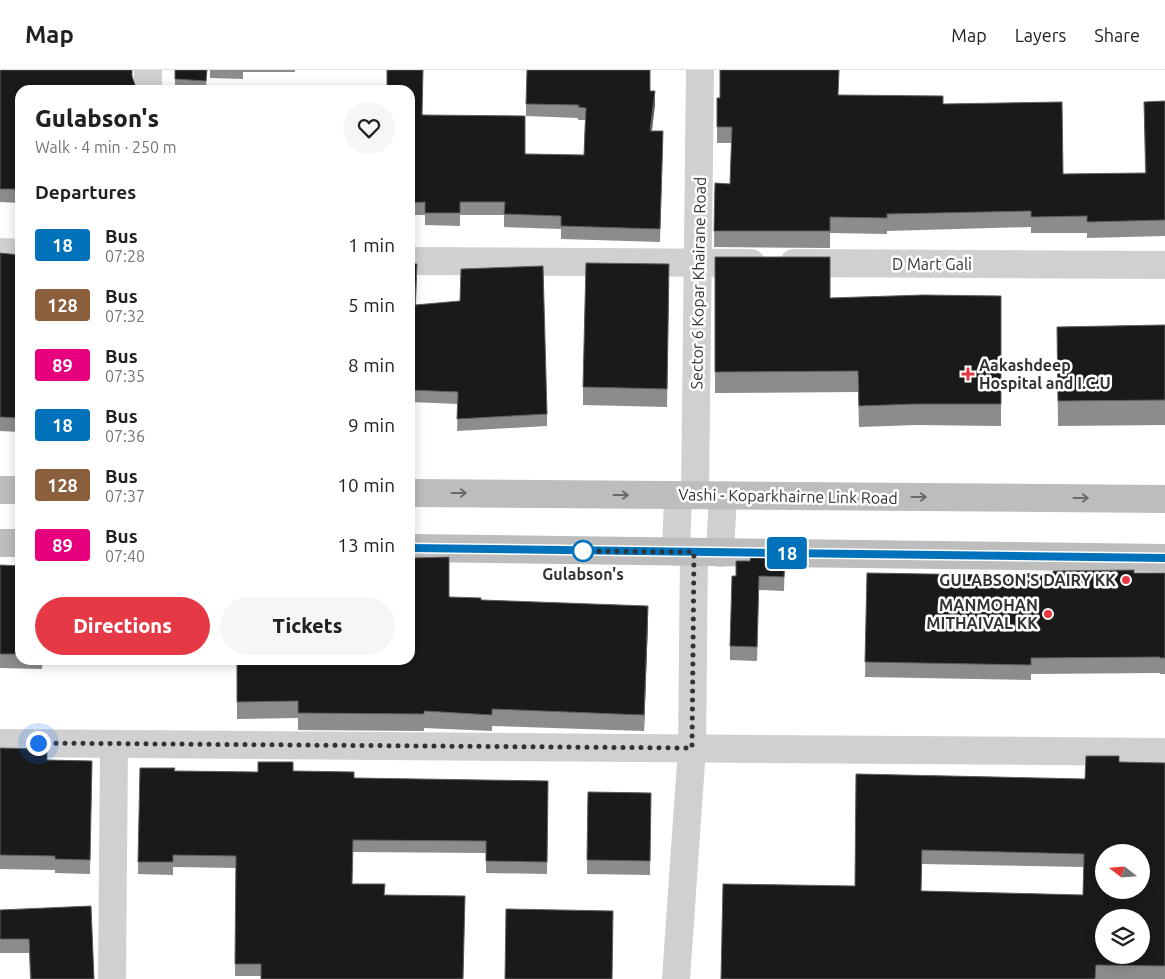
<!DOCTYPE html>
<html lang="en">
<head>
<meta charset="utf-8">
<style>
	:root { --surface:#fff; --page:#f6f6f6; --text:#202124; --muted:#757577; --line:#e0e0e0; --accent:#e63946 }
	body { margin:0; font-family:Ubuntu,sans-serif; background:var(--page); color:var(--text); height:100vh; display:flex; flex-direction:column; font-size:19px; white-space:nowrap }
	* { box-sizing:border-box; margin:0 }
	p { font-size:16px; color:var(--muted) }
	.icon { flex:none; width:28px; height:28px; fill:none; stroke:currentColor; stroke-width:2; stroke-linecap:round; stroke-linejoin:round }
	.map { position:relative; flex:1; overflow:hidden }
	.drawer { position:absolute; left:15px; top:15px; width:400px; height:580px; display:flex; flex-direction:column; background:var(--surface); border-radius:15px; box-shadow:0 2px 12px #0003 }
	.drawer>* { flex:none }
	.badge { padding:0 10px; border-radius:4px; font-size:18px; line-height:32px }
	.needle { width:32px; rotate:287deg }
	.buttons { position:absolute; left:1095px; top:774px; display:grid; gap:10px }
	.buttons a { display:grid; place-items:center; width:55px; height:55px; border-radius:50%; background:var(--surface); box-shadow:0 2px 12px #0003; font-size:25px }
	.you { position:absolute; width:25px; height:25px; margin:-12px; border:4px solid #fff; border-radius:50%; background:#1a73e8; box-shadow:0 0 0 8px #1a73e833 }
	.map>.badge { position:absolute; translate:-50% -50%; box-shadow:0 0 0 2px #fff }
	h2 { padding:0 20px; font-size:19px; line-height:45px }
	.round { display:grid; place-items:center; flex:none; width:52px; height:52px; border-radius:26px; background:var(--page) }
	.headline { display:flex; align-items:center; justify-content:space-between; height:85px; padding:0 20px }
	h1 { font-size:24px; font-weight:800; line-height:38px }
	.primary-button { display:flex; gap:10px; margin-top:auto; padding:10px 20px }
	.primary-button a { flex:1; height:58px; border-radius:30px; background:var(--accent); color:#fff; font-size:20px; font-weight:800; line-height:58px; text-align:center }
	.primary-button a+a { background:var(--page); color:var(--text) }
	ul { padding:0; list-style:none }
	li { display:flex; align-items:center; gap:15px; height:60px; padding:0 20px }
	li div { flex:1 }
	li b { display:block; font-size:19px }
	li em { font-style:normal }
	li .badge { min-width:55px; font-weight:700; text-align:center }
	header { display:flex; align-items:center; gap:30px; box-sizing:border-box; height:70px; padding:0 25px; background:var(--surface); border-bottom:1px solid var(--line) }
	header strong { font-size:24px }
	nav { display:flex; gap:28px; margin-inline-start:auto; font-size:18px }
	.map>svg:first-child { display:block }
</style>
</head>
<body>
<header>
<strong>Map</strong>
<nav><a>Map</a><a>Layers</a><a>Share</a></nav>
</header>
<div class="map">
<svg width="1165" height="909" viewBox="0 0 1165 909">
	<rect width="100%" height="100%" fill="#fff"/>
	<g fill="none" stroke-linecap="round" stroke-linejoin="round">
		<!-- minor -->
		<g stroke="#d0d0d0" stroke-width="28">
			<polyline points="148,20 148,0"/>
			<polyline points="0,182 20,183"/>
			<polyline points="410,191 751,193"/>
			<polyline points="794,193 1165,195"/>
			<polyline points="695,425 700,0"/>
			<polyline points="676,482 678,425"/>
			<polyline points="720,483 723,425"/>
			<polyline points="0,673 1165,682"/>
			<polyline points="112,909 114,674"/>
			<polyline points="676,909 692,678 694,482"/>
		</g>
		<!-- secondary -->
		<g stroke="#bdbdbd" stroke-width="28">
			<polyline points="0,420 20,420"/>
			<polyline points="410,423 1165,429"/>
			<polyline points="0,473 20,473"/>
			<polyline points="410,478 1165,488"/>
		</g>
	</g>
	<!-- wall -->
	<g fill="#8c8c8c" fill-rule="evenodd">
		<polygon points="0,0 20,20 20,133 0,132"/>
		<polygon points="175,0 207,0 206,20 175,19"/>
		<polygon points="210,0 295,0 295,2 243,2 243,9 210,8"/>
		<polygon points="410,20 423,45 525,84 584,85 585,50 578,50 578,48 526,46 526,34 650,21 655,34 652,61 663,74 660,172 561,169 561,159 504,157 504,145 460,145 460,156 425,155 425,145 410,145"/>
		<polygon points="839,25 943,34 1063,104 1145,103 1144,48 1165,31 1165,166 1087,168 1087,163 1031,163 1031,157 887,161 887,164 830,163 830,178 714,177 715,113 730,114 732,73 717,73 717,28"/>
		<polygon points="0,183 20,185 20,362 0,361"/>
		<polygon points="715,187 830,228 1001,226 1001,356 916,355 859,357 858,322 715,323"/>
		<polygon points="410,193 417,207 416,235 547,344 547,356 457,361 458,334 410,332"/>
		<polygon points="669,212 667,337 583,335 583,317"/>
		<polygon points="1165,255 1165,355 1058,356 1057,257"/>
		<polygon points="785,484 784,521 759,520 757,591 730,590 730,576 736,506"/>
		<polygon points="0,495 20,496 20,590 43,590 42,599 0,598"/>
		<polygon points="867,503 1053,506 1134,503 1165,503 1165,604 1160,604 1160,603 1031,604 1031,610 865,607"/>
		<polygon points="449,527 481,530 648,552 644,661 492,656 492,661 424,658 424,661 298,660 298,648 237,649 237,590"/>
		<polygon points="0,678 47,690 92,691 90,804 55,803 55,800 0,799"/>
		<path d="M1119 692 1165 693V909H721L855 816 856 704 1085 709ZM922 794 1084 797 1083 825 921 821Z"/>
		<polygon points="140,698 174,701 258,702 293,701 354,708 548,711 547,804 486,803 486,783 353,782 261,906 235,906 236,798 173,797 173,805 138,804"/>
		<polygon points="588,722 651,723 650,805 587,804"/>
		<polygon points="0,840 94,909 30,909 29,883 0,883"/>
	</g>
	<!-- shaded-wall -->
	<g fill="#5f5f5f">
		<polygon points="655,21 655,34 650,74 650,61"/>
		<polygon points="648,536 648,552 644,661 644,645"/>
	</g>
	<!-- building -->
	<g fill="#1a1a1a" stroke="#5f5f5f" fill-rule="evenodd">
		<polygon points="0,0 132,0 132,6 135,15 135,20 20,20 20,119 0,119"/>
		<polygon points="175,0 207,0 206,11 175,9"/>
		<polygon points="387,0 423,0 422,45 525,46 525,84 584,85 586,38 578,37 579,35 526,34 527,0 650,0 650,21 655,21 650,61 663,61 660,159 561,156 561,146 504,144 505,132 460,132 460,143 425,143 425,132 410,133 410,20 387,20"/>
		<polygon points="720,0 839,0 838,25 943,26 943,34 1062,32 1063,104 1146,103 1144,32 1165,31 1165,150 1087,152 1087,146 1031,147 1031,141 887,144 887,148 830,147 830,161 714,161 715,113 730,114 732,57 717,57 717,28 720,28"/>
		<polygon points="0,183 20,185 20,348 0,347"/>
		<polygon points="715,187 830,187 830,228 923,225 1001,226 1001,334 916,334 859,336 858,301 715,302"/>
		<polygon points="410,193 417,194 415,235 460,231 461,199 543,196 547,344 457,349 458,322 410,320"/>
		<polygon points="586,193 669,194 667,319 583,317"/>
		<polygon points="1165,255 1165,330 1058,331 1057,257"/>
		<polygon points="785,484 784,507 759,506 757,577 730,576 732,506 736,506 736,491 750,491 751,485"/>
		<polygon points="449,487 449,527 481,528 481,530 648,536 644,645 492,639 492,645 424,641 424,644 298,643 298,631 237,632 237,590 410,590 410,488"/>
		<polygon points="0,495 20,496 20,584 0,584"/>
		<polygon points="1134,500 1134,503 1165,503 1165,588 1160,588 1160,587 1031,588 1031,595 865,592 867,503 1053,506 1053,501"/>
		<polygon points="0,678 47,679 47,690 92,691 90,790 55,789 55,786 0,785"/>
		<path d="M1086 686H1119V692L1165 693V896L1096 895 1095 909H721L723 814 855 816 856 704 1085 709ZM922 780 1084 784 1083 825 921 821ZM1104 782H1141V820H1104ZM1104 848H1141V885H1104Z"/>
		<polygon points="258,692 293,692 293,701 354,702 354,708 548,711 547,792 486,791 486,771 353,770 352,814 385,814 384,825 465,826 463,909 261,909 261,894 235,894 236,786 173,785 173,792 138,792 140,698 175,698 174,701 258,702"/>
		<polygon points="588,722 651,723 650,791 587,790"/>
		<polygon points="91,836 94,909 31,909 29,869 0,869 0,840"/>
		<polygon points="506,839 613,841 612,909 505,909"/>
	</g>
	<!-- one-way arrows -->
	<defs><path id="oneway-shaft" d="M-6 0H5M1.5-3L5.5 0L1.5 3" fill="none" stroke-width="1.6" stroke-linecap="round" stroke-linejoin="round" transform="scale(1.25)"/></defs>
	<g stroke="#6a6a6a">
		<use href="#oneway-shaft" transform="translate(459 423)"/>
		<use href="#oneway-shaft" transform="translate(621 425)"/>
		<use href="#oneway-shaft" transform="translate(919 427)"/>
		<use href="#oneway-shaft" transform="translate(1081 428)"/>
	</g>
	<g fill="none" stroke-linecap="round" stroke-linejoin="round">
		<!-- line casing -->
		<g stroke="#fff" stroke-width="11">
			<polyline id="line" points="410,478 1165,488"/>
		</g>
		<!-- line -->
		<use href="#line" stroke="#0072bc" stroke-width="8"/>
		<!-- walk -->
		<polyline stroke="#333" stroke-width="5" stroke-dasharray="0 9" points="38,673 692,678 694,482 581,481 583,481"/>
	</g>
	<!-- markers -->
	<g fill="#e63946" stroke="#fff" stroke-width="2">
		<path d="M965.5 296.5h5v5h5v5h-5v5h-5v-5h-5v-5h5z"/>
		<circle cx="1126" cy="510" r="5"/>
		<circle cx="1048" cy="544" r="5"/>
	</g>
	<circle fill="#fff" stroke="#0072bc" stroke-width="2.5" cx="583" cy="481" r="10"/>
	<g text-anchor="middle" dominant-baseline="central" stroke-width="5" stroke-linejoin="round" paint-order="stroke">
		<!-- street labels -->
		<g font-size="16" fill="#333" stroke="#fff">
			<text x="932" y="194">D Mart Gali</text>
			<text transform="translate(698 213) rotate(-89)">Sector 6 Kopar Khairane Road</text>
			<text transform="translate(788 426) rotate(1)">Vashi - Koparkhairne Link Road</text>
		</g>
		<!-- poi labels -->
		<g font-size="16" font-weight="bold" fill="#333" stroke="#fff" text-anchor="end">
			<text x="979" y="295" text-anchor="start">Aakashdeep<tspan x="979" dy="18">Hospital and I.C.U</tspan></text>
			<text x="1116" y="510">GULABSON'S DAIRY KK</text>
			<text x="1038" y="535">MANMOHAN<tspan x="1038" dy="18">MITHAIVAL KK</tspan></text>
		</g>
		<!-- stop labels -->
		<g font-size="16" font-weight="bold" fill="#333" stroke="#fff">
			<text x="583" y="504">Gulabson's</text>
		</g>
	</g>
</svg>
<div class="buttons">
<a><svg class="needle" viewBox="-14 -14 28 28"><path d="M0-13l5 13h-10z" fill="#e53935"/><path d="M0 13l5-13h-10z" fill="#757577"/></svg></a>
<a><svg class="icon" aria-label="layers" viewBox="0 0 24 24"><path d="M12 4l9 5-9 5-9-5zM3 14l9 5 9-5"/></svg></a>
</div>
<div class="you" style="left:38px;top:673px"></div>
<b class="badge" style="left:787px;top:483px;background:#0072bc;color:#fff">18</b>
<section class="drawer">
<div class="headline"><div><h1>Gulabson's</h1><p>Walk · 4 min · 250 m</p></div><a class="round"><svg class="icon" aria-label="heart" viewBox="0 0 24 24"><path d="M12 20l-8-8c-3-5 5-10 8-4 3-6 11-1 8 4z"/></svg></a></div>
<h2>Departures</h2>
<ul>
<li><span class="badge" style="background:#0072bc;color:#fff">18</span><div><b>Bus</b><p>07:28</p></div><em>1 min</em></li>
<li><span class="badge" style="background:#8b5e3c;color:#fff">128</span><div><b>Bus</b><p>07:32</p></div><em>5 min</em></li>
<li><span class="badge" style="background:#e6007e;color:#fff">89</span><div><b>Bus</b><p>07:35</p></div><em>8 min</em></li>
<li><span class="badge" style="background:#0072bc;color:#fff">18</span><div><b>Bus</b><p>07:36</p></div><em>9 min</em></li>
<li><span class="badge" style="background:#8b5e3c;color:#fff">128</span><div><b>Bus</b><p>07:37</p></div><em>10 min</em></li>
<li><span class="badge" style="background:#e6007e;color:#fff">89</span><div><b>Bus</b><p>07:40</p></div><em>13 min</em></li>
</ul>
<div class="primary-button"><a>Directions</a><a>Tickets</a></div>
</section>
</div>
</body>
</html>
